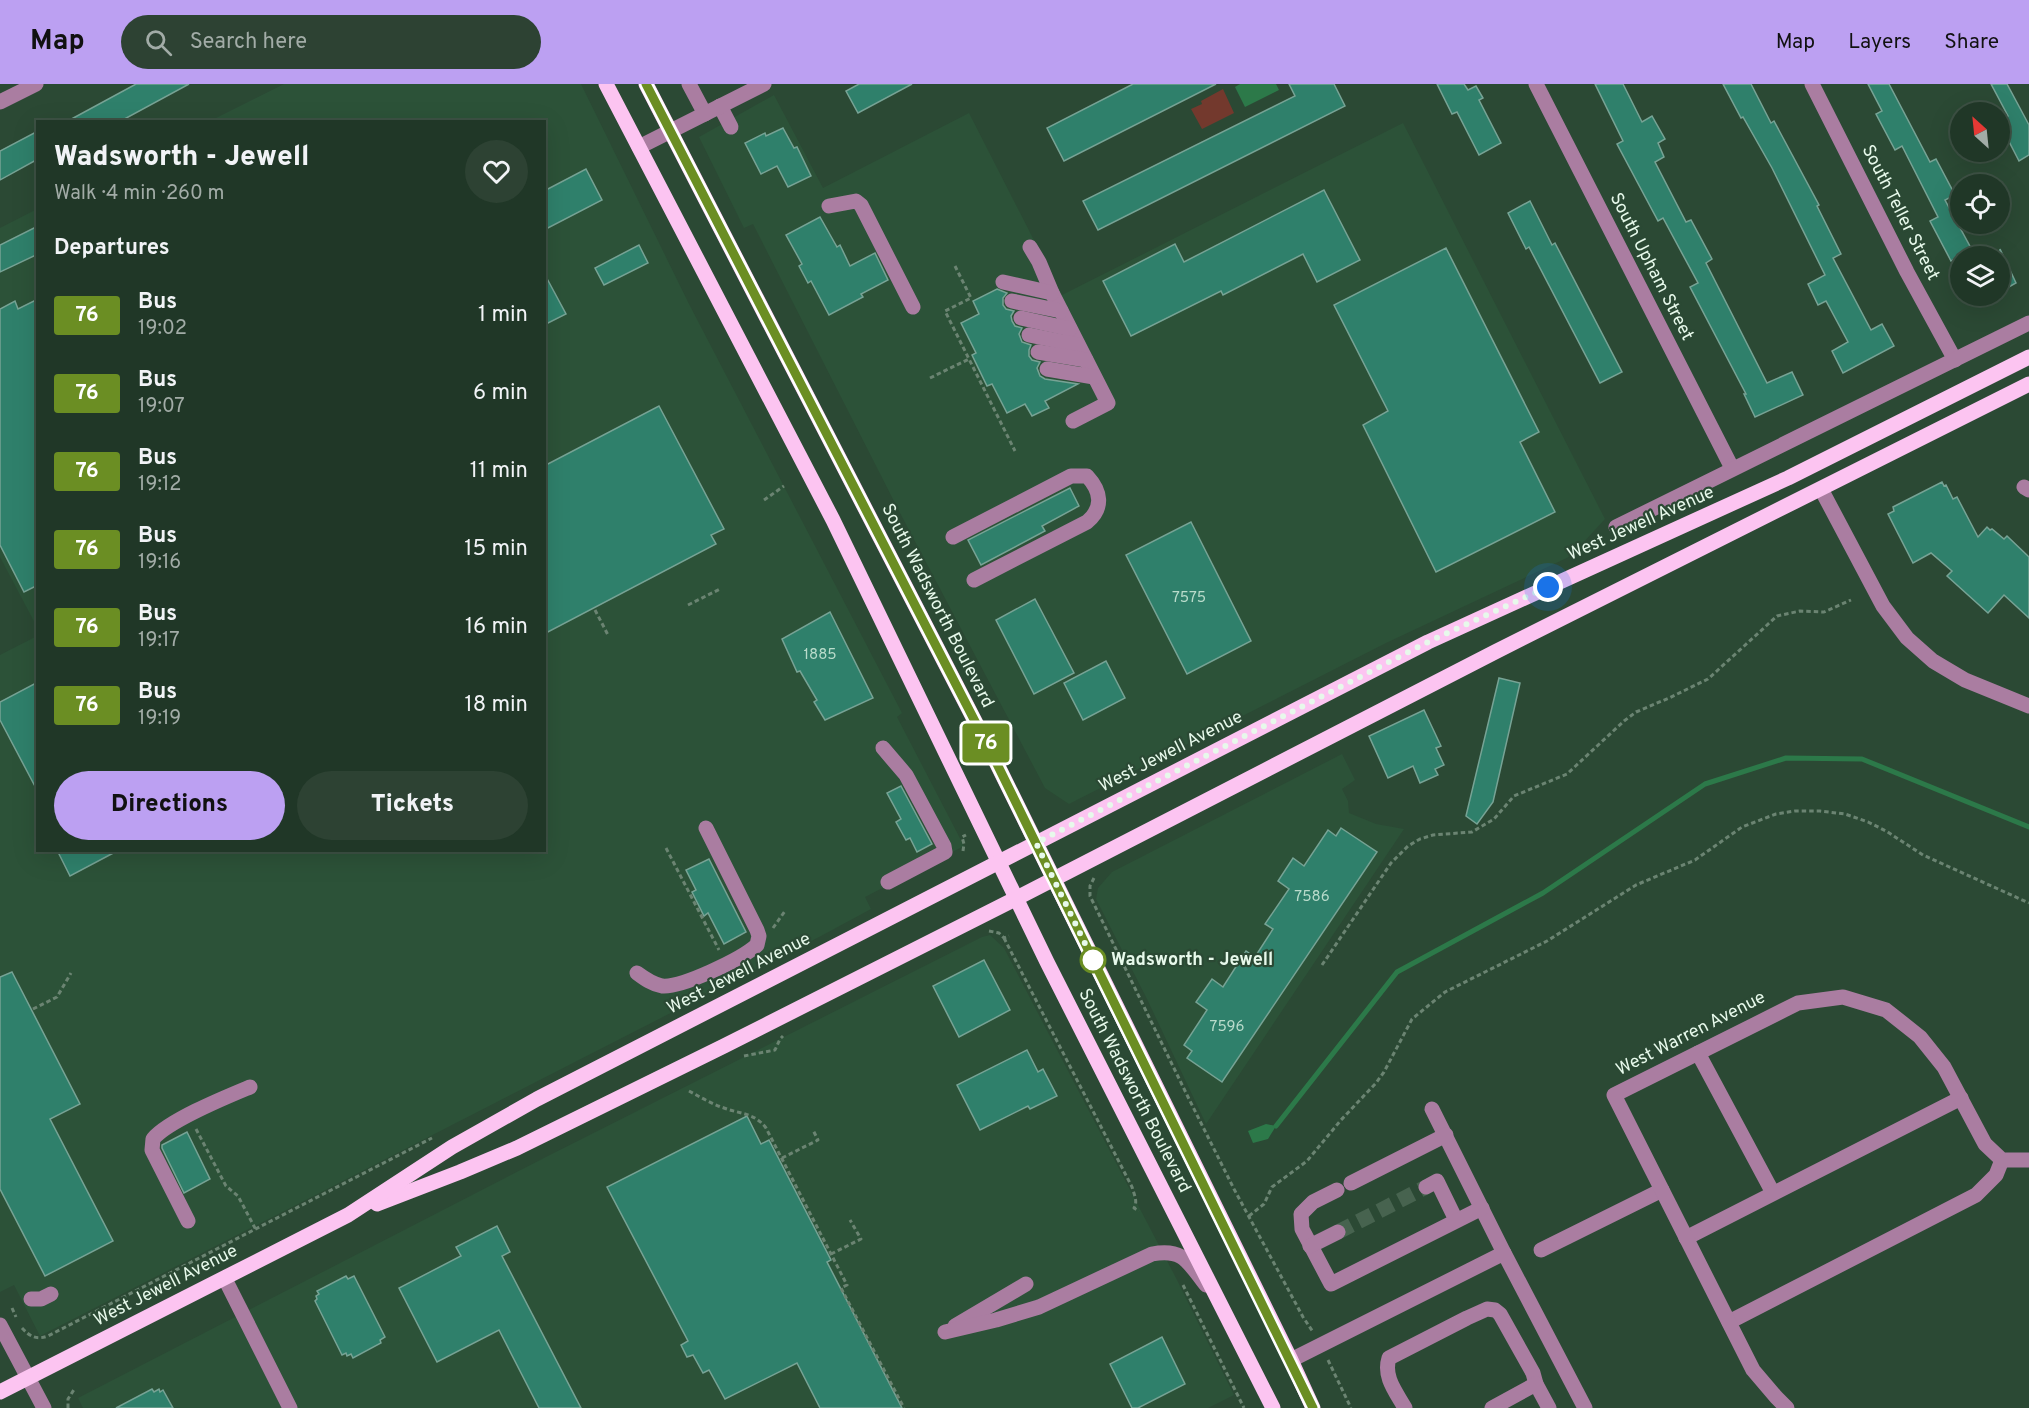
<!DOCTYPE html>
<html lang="en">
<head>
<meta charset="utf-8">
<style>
	:root { --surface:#203727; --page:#2d4233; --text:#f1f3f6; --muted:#a2aca7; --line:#3d5144; --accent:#bca0f2 }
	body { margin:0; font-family:Overpass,sans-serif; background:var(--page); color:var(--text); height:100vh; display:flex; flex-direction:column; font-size:22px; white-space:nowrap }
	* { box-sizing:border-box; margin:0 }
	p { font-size:20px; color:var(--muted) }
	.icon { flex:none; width:33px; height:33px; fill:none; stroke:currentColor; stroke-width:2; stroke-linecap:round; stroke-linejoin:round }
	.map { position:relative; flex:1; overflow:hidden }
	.details { position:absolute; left:36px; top:36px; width:510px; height:732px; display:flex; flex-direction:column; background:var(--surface); border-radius:0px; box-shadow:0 6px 24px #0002,0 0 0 2px var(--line) }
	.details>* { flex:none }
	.badge { padding:0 12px; border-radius:4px; font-size:21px; line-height:39px }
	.needle { width:39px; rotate:333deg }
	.tools { position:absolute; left:1950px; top:18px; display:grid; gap:12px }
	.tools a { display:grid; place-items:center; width:60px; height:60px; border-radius:50%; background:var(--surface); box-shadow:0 6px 24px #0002,0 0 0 2px var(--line); font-size:30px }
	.you { position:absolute; width:30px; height:30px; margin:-15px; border:4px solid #fff; border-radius:50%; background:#1a73e8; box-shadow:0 0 0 9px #1a73e833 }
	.map>.badge { position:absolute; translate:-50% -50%; box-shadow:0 0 0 3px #fff }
	h2 { padding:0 18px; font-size:22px; line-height:54px }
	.round { display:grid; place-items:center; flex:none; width:63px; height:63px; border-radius:32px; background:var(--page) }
	.overview { display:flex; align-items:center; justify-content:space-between; height:102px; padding:0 18px }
	h1 { font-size:28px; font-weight:800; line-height:45px }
	.action { display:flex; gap:12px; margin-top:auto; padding:12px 18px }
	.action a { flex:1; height:69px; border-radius:36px; background:var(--accent); color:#111; font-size:24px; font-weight:800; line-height:69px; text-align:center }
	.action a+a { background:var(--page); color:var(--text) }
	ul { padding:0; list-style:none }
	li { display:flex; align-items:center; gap:18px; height:78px; padding:0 18px }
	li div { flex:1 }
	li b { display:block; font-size:22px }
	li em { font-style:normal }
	li .badge { min-width:66px; font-weight:700; text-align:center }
	header { display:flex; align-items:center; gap:36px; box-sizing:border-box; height:84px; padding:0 30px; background:var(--accent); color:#111 }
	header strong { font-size:28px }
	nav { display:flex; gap:33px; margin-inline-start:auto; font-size:21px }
	.search { width:420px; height:54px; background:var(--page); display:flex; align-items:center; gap:15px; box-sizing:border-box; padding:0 21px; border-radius:33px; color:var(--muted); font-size:22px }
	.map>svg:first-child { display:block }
</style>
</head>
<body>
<header>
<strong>Map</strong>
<div class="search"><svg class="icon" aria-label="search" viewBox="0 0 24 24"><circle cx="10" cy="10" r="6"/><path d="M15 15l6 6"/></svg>Search here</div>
<nav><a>Map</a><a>Layers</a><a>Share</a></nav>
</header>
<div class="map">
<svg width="2029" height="1324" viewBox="0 0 2029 1324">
	<rect width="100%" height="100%" fill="#2b4934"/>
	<!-- built -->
	<g fill="#2c5238">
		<polygon points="284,0 581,0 689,220 902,629 897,633 964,762 865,813 871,825 821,852 40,1252 14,1201 0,1208 0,571 37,552 38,766 544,766 544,38 210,37"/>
		<polygon points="774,11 823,104 969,29 1062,211 1403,39 1605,435 1571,472 1386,559 1069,720 1045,704 899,427 753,140 744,144 699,53"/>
		<polygon points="37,125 37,543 0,473 0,144"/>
		<polygon points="1342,670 1355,696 1342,705 1348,717 1349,729 1376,740 1404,745 1206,1040 1147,915 1096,815 1098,804 1112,788"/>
		<polygon points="990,851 1004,864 1176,1194 1234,1311 1208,1324 83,1324 78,1314 546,1073 982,853"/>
	</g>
	<!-- green -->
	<polygon fill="#73392d" points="1223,5 1234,29 1202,45 1191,25 1202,20 1201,17"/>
	<!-- water -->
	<g fill="#2c7949">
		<polygon points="1240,0 1276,0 1279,6 1245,23 1235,3"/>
		<polygon points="1266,1040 1276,1042 1268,1055 1253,1059 1248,1047"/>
	</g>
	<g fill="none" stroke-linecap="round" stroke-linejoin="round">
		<!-- stream -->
		<polyline stroke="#2c7949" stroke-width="5" points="1276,1042 1397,888 1543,809 1705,700 1786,674 1862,675 2029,743"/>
	</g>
	<!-- building -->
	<g fill="#2f806b" stroke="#77a395" stroke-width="1.5">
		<polygon points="136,0 189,0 119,38 66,38"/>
		<polygon points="859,0 912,0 858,29 846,7"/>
		<polygon points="1133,0 1216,0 1064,77 1047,44"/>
		<polygon points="1289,0 1334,0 1345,22 1098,146 1083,117 1295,12"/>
		<polygon points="1437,0 1464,0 1468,6 1476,2 1483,14 1479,16 1501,59 1479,71 1457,28 1452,30"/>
		<polygon points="1595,0 1623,0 1642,38 1652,32 1665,55 1658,59 1664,73 1655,78 1686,138 1691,136 1712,175 1706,179 1767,299 1792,288 1803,311 1755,333 1744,310 1746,310 1690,203 1698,199 1663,134 1658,137 1617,60 1623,57"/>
		<polygon points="1723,0 1751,0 1771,39 1774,37 1819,121 1817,122 1841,170 1833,174 1871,246 1882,240 1894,262 1843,289 1832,267 1848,258 1826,217 1818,221 1808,200 1825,191 1772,84 1743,33 1741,34"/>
		<polygon points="1868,0 1889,0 1930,78 1936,75 1955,111 1945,116 1972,166 1951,177 1930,137 1938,133 1902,62 1895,66 1876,30 1882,27"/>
		<polygon points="1991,0 2007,0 2029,41 2029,71 2019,77 2000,40 2000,37 2008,32"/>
		<polygon points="783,44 794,64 797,63 811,92 788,103 777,82 761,90 745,59 765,49 766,52"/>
		<polygon points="38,47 38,75 0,96 0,67"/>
		<polygon points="586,85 602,116 544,146 544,107"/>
		<polygon points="1324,106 1360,176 1317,198 1303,170 1223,211 1221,207 1131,252 1103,197 1175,160 1184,178"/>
		<polygon points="1530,117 1552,161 1555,159 1622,288 1600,299 1529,163 1526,165 1508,129"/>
		<polygon points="820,133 837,163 840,161 850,182 875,169 888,196 861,210 863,213 829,231 811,197 808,199 799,182 802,180 786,151"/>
		<polygon points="38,142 38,170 0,188 0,161"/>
		<polygon points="639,161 648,179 604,201 595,184"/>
		<polygon points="1446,164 1539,348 1520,358 1555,428 1436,488 1363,341 1388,327 1334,221"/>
		<polygon points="2000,165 2016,199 2000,208"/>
		<polygon points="544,189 566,230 544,241"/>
		<polygon points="997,205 1007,209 1003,214 1003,221 1006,225 1014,227 1011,232 1012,237 1015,242 1022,244 1019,250 1022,258 1031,261 1029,266 1029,272 1032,276 1040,278 1037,284 1040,292 1045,295 1078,300 1045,317 1049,324 1032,332 1025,320 1007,329 992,300 987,302 972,271 976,269 961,239 979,230 973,217"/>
		<polygon points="38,215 38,501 24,508 0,461 0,225 15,217 18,225"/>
		<polygon points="659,322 724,445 711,451 716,460 544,550 544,382"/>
		<polygon points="1942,398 1944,402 1946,401 1953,415 1957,413 1978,453 1987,443 1990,446 1992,445 2004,455 2007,452 2029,473 2029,534 2004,511 1988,529 1947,492 1952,487 1931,469 1913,479 1888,430 1894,427 1893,423"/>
		<polygon points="1070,404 1079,422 1042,442 1045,447 981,481 968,456"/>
		<polygon points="1191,438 1251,557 1187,590 1126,471"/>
		<polygon points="1035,515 1074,589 1034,610 996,536"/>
		<polygon points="830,528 873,614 825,636 814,618 817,616 800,587 797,588 782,555"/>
		<polygon points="1106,577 1125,614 1083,636 1064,599"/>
		<polygon points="1499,594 1520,599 1493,718 1477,740 1466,732"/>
		<polygon points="38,598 38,708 0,636 0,618"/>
		<polygon points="1424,626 1441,662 1436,664 1444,681 1435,685 1438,691 1420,699 1413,682 1388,694 1369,652"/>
		<polygon points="901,702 932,760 917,768 910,754 906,756 896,738 901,735 887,709"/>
		<polygon points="1341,744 1377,768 1222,998 1187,974 1192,967 1184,961 1207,926 1196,918 1212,895 1223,903 1246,867 1255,873 1273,845 1265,840 1289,805 1278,797 1293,774 1304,782 1328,746 1336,752"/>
		<polygon points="57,766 119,766 70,792"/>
		<polygon points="709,775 746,848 724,860 708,829 704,832 692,808 696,806 686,786"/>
		<polygon points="984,876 1010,926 959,953 933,902"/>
		<polygon points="12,888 80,1020 50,1035 113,1157 45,1192 0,1105 0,893"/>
		<polygon points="1027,966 1038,988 1043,985 1057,1012 1030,1025 1028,1022 980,1046 957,1001"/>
		<polygon points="747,1032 761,1060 769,1056 831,1176 827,1178 902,1324 820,1324 797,1279 725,1315 709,1286 703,1289 693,1271 687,1273 681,1261 688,1257 607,1103"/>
		<polygon points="187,1048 210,1095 184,1109 162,1064 162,1061"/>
		<polygon points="497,1142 510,1168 502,1172 581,1324 539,1324 499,1246 437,1278 399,1204 461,1172 456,1163"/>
		<polygon points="346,1192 348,1195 354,1192 385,1253 380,1256 381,1259 353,1274 351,1270 347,1272 346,1269 342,1271 315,1217 317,1215 316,1212 319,1210 317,1207"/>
		<polygon points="1162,1253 1185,1300 1138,1324 1132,1324 1110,1280"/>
		<polygon points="152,1305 154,1308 159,1305 160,1308 163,1306 173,1324 116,1324"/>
	</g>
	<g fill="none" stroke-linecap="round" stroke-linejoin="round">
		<!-- minor-tunnel -->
		<polyline stroke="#47634f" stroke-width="15" stroke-dasharray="15 8" stroke-linecap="butt" points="1338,1148 1426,1103"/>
		<!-- path -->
		<g stroke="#6b8472" stroke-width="3" stroke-dasharray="4.5 3" stroke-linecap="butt">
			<polyline points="955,182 971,214 945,227 1015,367"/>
			<polyline points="930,294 969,275"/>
			<polyline points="764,416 784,402"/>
			<polyline points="688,521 720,505"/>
			<polyline points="595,526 608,551"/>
			<polyline points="666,764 719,866"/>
			<polyline points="963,767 964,760 962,753 966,751"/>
			<polyline points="1094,794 1090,802 1090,812 1188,1013 1234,1105 1303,1233 1313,1248"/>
			<polyline points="773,844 785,827"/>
			<polyline points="989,847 999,849 1004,854 1009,852"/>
			<path d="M1004 854 1132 1103C1134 1110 1138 1118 1134 1124L1139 1127"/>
			<polyline points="1322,881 1391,779 1408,762 1420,755 1433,751 1472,748 1494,735 1514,712 1567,690 1624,637 1636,628 1669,614 1708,595 1777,532 1800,527 1824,528 1851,516"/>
			<polyline points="33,925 57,913 71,889"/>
			<polyline points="744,972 775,966 780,955 783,952"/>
			<path d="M689 1007C700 1013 712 1020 724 1024 740 1030 755 1029 766 1044L847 1201 841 1204 904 1324"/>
			<polyline points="196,1045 226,1102 238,1112 256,1146"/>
			<polyline points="782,1074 818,1056 813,1046"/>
			<polyline points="1249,1132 1264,1120 1272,1103 1307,1077 1341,1036 1376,999 1384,988 1412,935 1445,908 1547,857 1636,801 1695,776 1742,743 1776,730 1795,727 1820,727 1845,730 1868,738 1886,747 1923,771 2029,819"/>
			<polyline points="831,1170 861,1155 850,1136"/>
			<polyline points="1183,1201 1244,1324"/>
			<polyline points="12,1224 16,1233"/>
			<path d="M22 1244C30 1253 37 1256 48 1252L432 1054"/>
			<polyline points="1328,1276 1351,1324"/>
			<polyline points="68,1324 68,1315 75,1304"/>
		</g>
		<!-- minor -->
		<g stroke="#aa7da1" stroke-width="15">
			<polyline points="689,0 705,30"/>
			<polyline points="1536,0 1732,384"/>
			<polyline points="1812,0 1907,188 1955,276"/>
			<polyline points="0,18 36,0"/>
			<polyline points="720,22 731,43"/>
			<polyline points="639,63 764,0"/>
			<polyline points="829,122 856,117 861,121 913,223"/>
			<polyline points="1030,163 1039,178 1052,209 1108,319 1073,337"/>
			<polyline points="1003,198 1052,209"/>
			<polyline points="1012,217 1061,227"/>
			<polyline points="1021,234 1070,245"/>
			<polyline points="1029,251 1078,261"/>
			<polyline points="1038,268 1086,276"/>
			<polyline points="1047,285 1094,293"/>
			<polyline points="2024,403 2029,406"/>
			<polyline points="1821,405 1883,522 1907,554 1933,577 1965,596 2029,622"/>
			<polyline points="1616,443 2029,239"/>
			<path d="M953 453 1071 392H1087C1101 407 1104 424 1087 438L974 496"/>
			<polyline points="883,664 906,691 944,762 945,768 888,798"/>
			<path d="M637 889C645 895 652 900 662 902 681 904 742 875 757 861L759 852 757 846 706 744"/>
			<polyline points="1698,969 1773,1109"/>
			<polyline points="1432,1025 1504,1169"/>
			<polyline points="1351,1099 1446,1051"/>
			<polyline points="1426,1103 1437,1097 1456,1136"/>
			<polyline points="1337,1106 1313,1118 1301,1130 1302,1145 1331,1200 1482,1124"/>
			<path d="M188 1137 152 1066 153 1055C169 1036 226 1013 250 1003"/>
			<polyline points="1686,1154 1961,1014"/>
			<polyline points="1310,1162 1338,1148"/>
			<polyline points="1541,1166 1662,1106"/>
			<polyline points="225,1195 290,1324"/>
			<polyline points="31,1215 41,1215 51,1210"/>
			<polyline points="1729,1238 1976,1111 1996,1091 2002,1076"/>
			<polyline points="0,1241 44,1324"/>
			<polyline points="955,1242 1026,1200"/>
			<path d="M945 1248 996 1236 1039 1223 1152 1170C1183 1164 1188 1178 1206 1201"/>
			<polyline points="1291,1276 1504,1169 1585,1324"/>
			<path d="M1405 1324C1396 1308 1383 1293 1389 1274L1467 1234 1487 1225 1495 1226 1500 1230 1533 1289 1536 1300"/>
			<polyline points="1492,1324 1536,1300 1549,1324"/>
			<polyline points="1787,1324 1776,1313 1753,1286 1614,1011 1798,919 1843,913 1886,926 1920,953 1944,983 1985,1060 2002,1076 2029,1076"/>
		</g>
		<!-- major -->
		<g stroke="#fcc4f1" stroke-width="15">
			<polyline points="606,0 833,436 1047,878 1273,1324"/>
			<polyline points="646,0 996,678 1291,1276 1313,1324"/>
			<polyline points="377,1120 460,1088 517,1064 724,962 1017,814 1495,568 2029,300"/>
			<polyline points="0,1308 348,1131 452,1063 537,1015 1428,558 1788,394 2029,273"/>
		</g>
	</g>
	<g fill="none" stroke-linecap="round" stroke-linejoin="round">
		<!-- line casing -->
		<g stroke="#fff" stroke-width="14">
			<polyline id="line" points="646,0 996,678 1313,1324"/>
		</g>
		<!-- line -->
		<use href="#line" stroke="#6b8e23" stroke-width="9"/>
		<!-- walk -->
		<polyline stroke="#e7f9eb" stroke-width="6" stroke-dasharray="0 10.8" points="1093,876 1096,882 1036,759 1428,558 1548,503"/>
	</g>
	<!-- markers -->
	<circle fill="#fff" stroke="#6b8e23" stroke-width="3" cx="1093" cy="876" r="12"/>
	<g text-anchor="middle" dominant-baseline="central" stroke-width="4.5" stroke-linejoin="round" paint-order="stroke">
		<!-- number labels -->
		<g font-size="15" fill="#b9dbcb">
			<text x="1189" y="514">7575</text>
			<text x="820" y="571">1885</text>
			<text x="1312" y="813">7586</text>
			<text x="1227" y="943">7596</text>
		</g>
		<!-- street labels -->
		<g font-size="18" fill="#e7f9eb" stroke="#2b4934">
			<text transform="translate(1900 129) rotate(63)">South Teller Street</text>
			<text transform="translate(1651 183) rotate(63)">South Upham Street</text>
			<text transform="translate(1641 440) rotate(-24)">West Jewell Avenue</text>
			<text transform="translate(937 522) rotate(63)">South Wadsworth Boulevard</text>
			<text transform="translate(1171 668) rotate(-27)">West Jewell Avenue</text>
			<text transform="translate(739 890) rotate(-27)">West Jewell Avenue</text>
			<text transform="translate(1691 950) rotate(-27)">West Warren Avenue</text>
			<text transform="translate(1134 1007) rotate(63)">South Wadsworth Boulevard</text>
			<text transform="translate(166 1202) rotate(-27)">West Jewell Avenue</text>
		</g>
		<!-- stop labels -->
		<g font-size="18" font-weight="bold" fill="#e7f9eb" stroke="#2b4934" text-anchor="start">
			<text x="1111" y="876">Wadsworth - Jewell</text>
		</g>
	</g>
</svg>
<div class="tools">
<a><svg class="needle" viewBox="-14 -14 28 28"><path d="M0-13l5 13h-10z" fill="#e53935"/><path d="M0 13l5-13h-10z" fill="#a2aca7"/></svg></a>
<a><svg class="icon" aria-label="locate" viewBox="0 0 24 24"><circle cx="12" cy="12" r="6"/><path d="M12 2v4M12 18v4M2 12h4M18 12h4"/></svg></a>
<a><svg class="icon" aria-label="layers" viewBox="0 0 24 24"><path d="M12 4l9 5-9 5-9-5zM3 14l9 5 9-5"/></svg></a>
</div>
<div class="you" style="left:1548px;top:503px"></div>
<b class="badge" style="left:986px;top:659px;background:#6b8e23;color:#fff">76</b>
<section class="details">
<div class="overview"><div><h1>Wadsworth - Jewell</h1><p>Walk · 4 min · 260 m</p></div><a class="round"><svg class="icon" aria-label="heart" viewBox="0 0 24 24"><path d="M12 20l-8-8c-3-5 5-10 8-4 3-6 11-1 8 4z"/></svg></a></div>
<h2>Departures</h2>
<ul>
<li><span class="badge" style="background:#6b8e23;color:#fff">76</span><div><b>Bus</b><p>19:02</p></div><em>1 min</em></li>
<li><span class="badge" style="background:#6b8e23;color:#fff">76</span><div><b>Bus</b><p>19:07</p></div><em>6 min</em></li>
<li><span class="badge" style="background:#6b8e23;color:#fff">76</span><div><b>Bus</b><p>19:12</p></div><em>11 min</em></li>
<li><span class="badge" style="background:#6b8e23;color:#fff">76</span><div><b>Bus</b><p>19:16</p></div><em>15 min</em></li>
<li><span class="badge" style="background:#6b8e23;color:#fff">76</span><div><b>Bus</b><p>19:17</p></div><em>16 min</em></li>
<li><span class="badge" style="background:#6b8e23;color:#fff">76</span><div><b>Bus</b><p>19:19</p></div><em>18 min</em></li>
</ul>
<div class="action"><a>Directions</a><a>Tickets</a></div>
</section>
</div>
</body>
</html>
